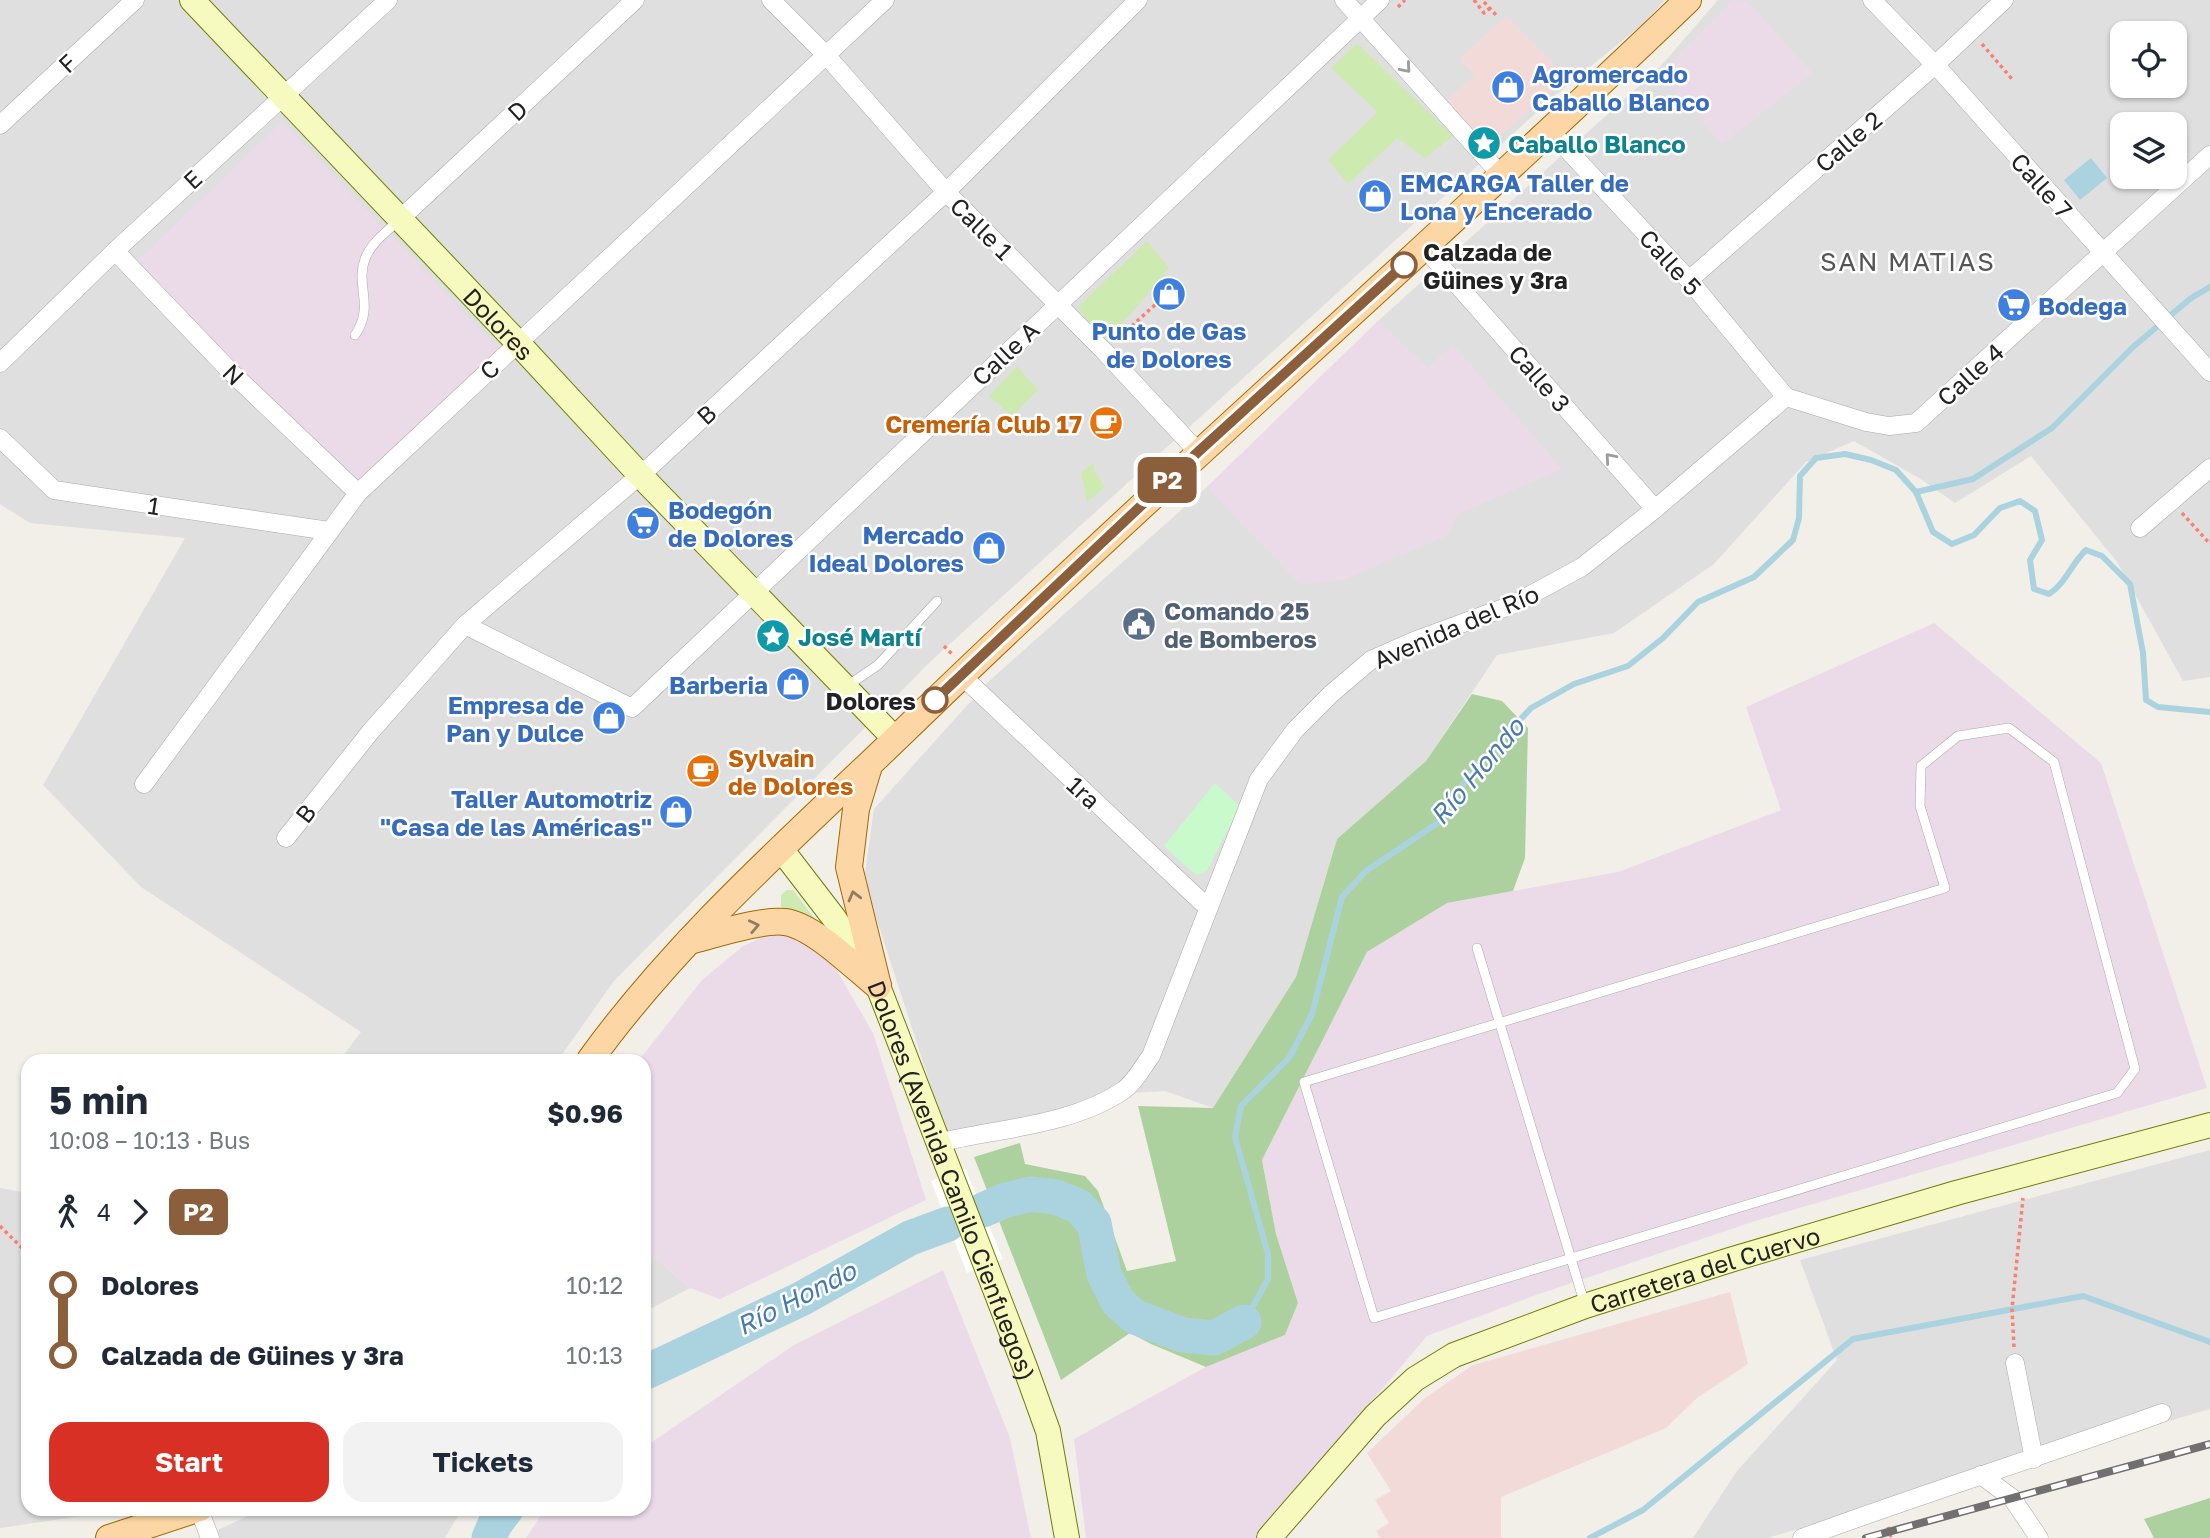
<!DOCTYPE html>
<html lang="en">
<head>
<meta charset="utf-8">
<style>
	:root { --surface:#fff; --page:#f2f2f3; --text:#1f2937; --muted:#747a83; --accent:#d93025 }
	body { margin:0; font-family:"Golos Text",sans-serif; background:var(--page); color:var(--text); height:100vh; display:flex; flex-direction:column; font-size:26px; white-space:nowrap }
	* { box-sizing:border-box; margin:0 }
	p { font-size:23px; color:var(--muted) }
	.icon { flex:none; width:38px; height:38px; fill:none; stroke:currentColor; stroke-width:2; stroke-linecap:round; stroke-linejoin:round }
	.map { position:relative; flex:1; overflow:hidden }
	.sheet { position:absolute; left:21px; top:1054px; width:630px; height:462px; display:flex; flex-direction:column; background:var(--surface); border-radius:21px; box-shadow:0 2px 5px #0004 }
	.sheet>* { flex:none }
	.badge { padding:0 14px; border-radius:10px; font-size:24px; line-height:46px }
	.tools { position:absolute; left:2110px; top:21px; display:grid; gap:14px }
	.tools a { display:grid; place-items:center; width:77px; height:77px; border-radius:14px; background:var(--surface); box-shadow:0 2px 5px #0004; font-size:35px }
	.map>.badge { position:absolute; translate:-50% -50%; box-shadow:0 0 0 4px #fff }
	.legs { display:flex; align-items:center; gap:10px; height:77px; padding:0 28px; font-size:23px }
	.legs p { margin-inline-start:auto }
	.summary { display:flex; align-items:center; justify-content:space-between; height:119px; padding:0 28px }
	h1 { font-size:38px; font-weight:700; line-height:52px }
	.cta { display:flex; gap:14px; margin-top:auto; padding:14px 28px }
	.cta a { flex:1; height:80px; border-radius:21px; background:var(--accent); color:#fff; font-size:28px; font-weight:700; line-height:80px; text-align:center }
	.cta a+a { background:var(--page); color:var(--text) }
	ul { padding:0 28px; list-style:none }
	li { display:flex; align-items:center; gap:24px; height:70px; font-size:26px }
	li i { display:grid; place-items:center; width:10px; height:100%; margin:0 9px; background:currentColor }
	li i::after { content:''; width:18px; height:18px; margin:-9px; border:5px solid; border-radius:50%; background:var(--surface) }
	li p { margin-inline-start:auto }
	li:first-child i { background:linear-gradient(#0000 50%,currentColor 0) }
	li:last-child i { background:linear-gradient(currentColor 50%,#0000 0) }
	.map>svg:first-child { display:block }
</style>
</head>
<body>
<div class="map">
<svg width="2210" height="1538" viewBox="0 0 2210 1538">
	<rect width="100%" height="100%" fill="#f2efe9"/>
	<!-- residential -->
	<g fill="#e0dfdf" fill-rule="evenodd">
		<polygon points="0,0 1665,0 1644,23 1558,93 931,661 614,981 558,1060 340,1060 361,1032 141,887 43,785 185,538 30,523 0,504"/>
		<path d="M1718 0H2210V677L2183 681 2117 562 2031 456 1955 503 1919 478 1854 441 1806 462 1714 564 1614 633 1497 655 1426 761 1337 839 1296 977 1213 1108 1165 1091 1114 1094 1097 1104 946 1133 864 880 874 809 988 682 1207 487 1378 321 1660 67ZM2123 33H2175V86H2123ZM2123 124H2175V177H2123Z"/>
		<polygon points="2210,1150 2210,1409 1767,1538 1693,1538 1737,1471 1837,1360 1800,1260"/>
		<polygon points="0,1188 28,1193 28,1508 129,1509 0,1528"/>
		<polygon points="644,1248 690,1288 644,1312"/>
		<polygon points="263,1509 462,1509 445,1538 200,1538"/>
	</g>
	<!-- commercial -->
	<g fill="#f2dad9">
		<polygon points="1506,16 1567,77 1486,148 1445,102 1475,75 1460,59"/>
		<polygon points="1730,1292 1748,1364 1697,1398 1666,1428 1501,1497 1501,1538 1380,1538 1376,1531 1389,1523 1375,1500 1391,1491 1367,1453 1425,1398 1473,1365"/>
	</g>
	<!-- industrial -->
	<g fill="#ebdbe8">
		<polygon points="1734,0 1748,2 1812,73 1722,144 1661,74"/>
		<polygon points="282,122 499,350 351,490 135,264"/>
		<polygon points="1378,321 1428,368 1453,345 1562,469 1458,514 1448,535 1345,579 1301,585 1207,487"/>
		<polygon points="1934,623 2101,763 2207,1088 1752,1222 1536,1295 1427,1336 1256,1538 1086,1538 1074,1439 1206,1367 1285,1335 1298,1303 1276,1234 1262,1160 1367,952 1447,903 1618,872 1781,810 1746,707"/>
		<polygon points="772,933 803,937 829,957 873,1033 926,1200 720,1299 690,1288 644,1248 644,1060 639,1060 702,980 743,946"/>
		<polygon points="943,1270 1010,1438 1031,1538 526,1538 545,1509 644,1508 644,1442 652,1442 794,1345"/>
	</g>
	<!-- grass -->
	<g fill="#cdebb0">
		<polygon points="1357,43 1453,136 1425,158 1397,138 1348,184 1328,160 1378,112 1331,68"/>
		<polygon points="1147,241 1169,268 1136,308 1103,342 1078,307"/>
		<polygon points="1017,366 1038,390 1012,416 989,396"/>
		<polygon points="1094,462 1094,471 1105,487 1087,502 1081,473"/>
		<polygon points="787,890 793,890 815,919 789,912 781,907 781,895"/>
	</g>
	<!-- forest -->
	<g fill="#add19e">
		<polygon points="1472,694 1502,701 1528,728 1525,858 1513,891 1447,903 1367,952 1262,1160 1276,1234 1298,1303 1285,1335 1206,1367 1151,1344 1130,1333 1061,1380 974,1157 1020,1143 1025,1164 1085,1176 1098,1191 1127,1271 1176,1261 1138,1106 1213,1108 1296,977 1337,839 1426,761"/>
		<polygon points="2210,1498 2210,1538 2154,1538 2144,1519"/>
	</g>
	<!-- park -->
	<polygon fill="#c8facc" points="1215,783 1240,806 1207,871 1196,875 1164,846"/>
	<!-- water -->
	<polygon fill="#aad3df" points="2091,158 2107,178 2080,200 2064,180"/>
	<!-- pier -->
	<polygon fill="#fff" points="965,1168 1003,1259 967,1273 931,1181"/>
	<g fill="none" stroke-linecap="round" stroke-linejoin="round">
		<!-- stream -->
		<g stroke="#aad3df" stroke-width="6">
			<polyline points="1916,492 1973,479 2052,428 2133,347 2191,298 2210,287"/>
			<path d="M1244 1322 1268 1279V1254L1235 1137 1241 1106 1289 1058 1312 1014 1342 897 1366 871 1442 820 1469 775 1531 708 1574 684 1628 666 1663 638 1698 602 1754 577 1793 540 1799 518 1800 476 1816 458 1845 454 1871 460 1896 470 1916 492 1933 532 1952 544 1974 535 2000 508 2020 501 2035 511 2042 540 2030 560 2034 589 2049 594C2066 583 2071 564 2086 550L2102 556 2130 584 2143 653 2146 700 2158 707 2210 712"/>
			<polyline points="1590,1538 1643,1510 1853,1339 2083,1296 2210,1342"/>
		</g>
		<!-- river -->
		<g stroke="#aad3df" stroke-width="35">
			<polyline points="983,1210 1003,1201 1030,1194 1056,1197 1078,1206 1094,1223 1104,1274 1118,1302 1135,1317 1183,1335 1214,1338 1244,1322"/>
			<polyline points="644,1373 801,1299 910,1238 948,1224"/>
			<polyline points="489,1538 495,1524 507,1508"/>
		</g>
		<!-- lane casing -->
		<g stroke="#a9a9a9" stroke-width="10">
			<g id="lane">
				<path d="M355 335C375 306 355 285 365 259 371 243 386 232 398 221"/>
				<polyline points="847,686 878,665 937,601"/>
				<polygon points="2009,728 2054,762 2135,1069 2117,1093 1374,1318 1304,1082 1945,888 1920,806 1921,766 1958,736"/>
				<polyline points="1477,948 1585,1305"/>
			</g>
		</g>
		<!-- street casing -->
		<g stroke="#a9a9a9" stroke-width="19">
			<g id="street">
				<polyline points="771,0 826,55 946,192 1104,351 1198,452"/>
				<polyline points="1344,0 1502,176"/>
				<polyline points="1872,0 1940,70 2210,372"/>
				<polyline points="0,125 135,0"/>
				<polyline points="1551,132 1689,280 1786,397"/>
				<polyline points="399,220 635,0"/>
				<polyline points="1424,247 1655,509"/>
				<polyline points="115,251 232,373 358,493"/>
				<polyline points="1689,280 1935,65 2004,0"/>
				<polyline points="0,363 115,251 388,0"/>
				<polyline points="1786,397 1866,422 1889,426 1916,423 2210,155"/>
				<polyline points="0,438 54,490 329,531"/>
				<polyline points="2140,528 2210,468"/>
				<polyline points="465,625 632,708 1380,0"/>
				<polyline points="961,675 1208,908"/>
				<polyline points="144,784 358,493 885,0"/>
				<polyline points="286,838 371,731 465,625 653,464 946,192 1138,0"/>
				<path d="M938 1143C999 1128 1071 1126 1124 1090 1135 1082 1143 1066 1151 1056L1259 779 1295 730 1331 694 1371 660 1414 641 1512 605 1582 567 1655 509 1786 397"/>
				<polyline points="2015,1363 2034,1459"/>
				<polyline points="1981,1475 2012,1498 2039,1538"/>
				<polyline points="199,1509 210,1538"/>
				<path d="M1802 1538C1921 1494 2043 1456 2162 1413"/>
			</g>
		</g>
		<!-- secondary casing -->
		<g stroke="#707d05" stroke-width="26">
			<g id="secondary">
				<path id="s1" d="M192 0 517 342 640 475 895 739"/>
				<path id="s2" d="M781 849 834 918 878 986 1025 1367 1048 1431 1067 1538"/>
				<path id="s3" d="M1269 1538 1375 1416 1415 1379 1454 1355 1585 1306 1730 1260 1956 1193 2210 1125"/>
			</g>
		</g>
		<!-- primary casing -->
		<g stroke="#a06b00" stroke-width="28">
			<g id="primary">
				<polyline points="869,766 856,809 849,867 878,986"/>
				<path d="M689 941C714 935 761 919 785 922 814 926 854 967 878 986"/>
				<path d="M590 1060C678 938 794 837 902 733 1159 483 1430 248 1688 0"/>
				<polyline points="109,1538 200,1508"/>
			</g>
		</g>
		<!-- path -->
		<g stroke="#fa8072" stroke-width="3.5" stroke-dasharray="3.5 3.5" stroke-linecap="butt">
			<polyline points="1474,0 1484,13 1490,8"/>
			<polyline points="1484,2 1497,16"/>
			<polyline points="1398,7 1405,0"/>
			<polyline points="1982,44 2012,79"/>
			<polyline points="1116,340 1156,304"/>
			<polyline points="2182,513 2210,544"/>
			<polyline points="944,646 954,656"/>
			<polyline points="0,1226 28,1254"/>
			<polyline points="2014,1347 2012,1309 2023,1198"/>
			<polyline points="1888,1527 1891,1538"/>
		</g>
		<!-- lane -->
		<use href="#lane" stroke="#fff" stroke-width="9"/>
		<!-- street -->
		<use href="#street" stroke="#fff" stroke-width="18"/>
		<!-- secondary -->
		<use href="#secondary" stroke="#f7fabf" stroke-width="24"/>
		<!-- primary -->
		<use href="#primary" stroke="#fcd6a4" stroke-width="26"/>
		<!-- rail casing -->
		<g stroke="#707070" stroke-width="8">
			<polyline id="rail" points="1866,1538 2210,1444"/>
		</g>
		<!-- rail -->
		<use href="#rail" stroke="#fff" stroke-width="5" stroke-dasharray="16" stroke-linecap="butt"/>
	</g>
	<!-- one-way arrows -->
	<defs><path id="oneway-chevron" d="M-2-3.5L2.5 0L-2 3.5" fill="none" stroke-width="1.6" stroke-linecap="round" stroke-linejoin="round" transform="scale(1.75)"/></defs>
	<g stroke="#9c9c9c">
		<use href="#oneway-chevron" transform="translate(1406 68) rotate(49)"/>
		<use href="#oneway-chevron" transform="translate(1610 458) rotate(-131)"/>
	</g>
	<g stroke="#8f7c63">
		<use href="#oneway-chevron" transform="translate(854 896) rotate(-105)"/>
		<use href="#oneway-chevron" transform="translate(754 926) rotate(-12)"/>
	</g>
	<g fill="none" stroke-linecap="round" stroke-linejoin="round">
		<!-- line-1 casing -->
		<g stroke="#fff" stroke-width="16">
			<polyline id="line-1" points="935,700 1198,452 1404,265"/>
		</g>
		<!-- line-1 -->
		<use href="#line-1" stroke="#8b5e3c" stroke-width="10"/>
	</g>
	<!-- icons -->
	<defs>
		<g id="shop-disc" transform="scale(1.75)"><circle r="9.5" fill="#3f7fe0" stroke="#fff"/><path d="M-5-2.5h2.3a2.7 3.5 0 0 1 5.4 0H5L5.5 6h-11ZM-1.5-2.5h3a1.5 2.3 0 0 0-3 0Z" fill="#fff"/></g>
		<g id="sight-disc" transform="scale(1.75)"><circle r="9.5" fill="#0f9aa8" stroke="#fff"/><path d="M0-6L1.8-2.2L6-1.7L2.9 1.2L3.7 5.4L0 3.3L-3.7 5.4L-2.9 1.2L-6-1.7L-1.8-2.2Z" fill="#fff"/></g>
		<g id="supermarket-disc" transform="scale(1.75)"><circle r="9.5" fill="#3f7fe0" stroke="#fff"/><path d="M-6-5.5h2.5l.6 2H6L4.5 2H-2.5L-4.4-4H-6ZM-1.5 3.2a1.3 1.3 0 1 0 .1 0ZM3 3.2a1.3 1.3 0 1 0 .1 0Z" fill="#fff"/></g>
		<g id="cafe-disc" transform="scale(1.75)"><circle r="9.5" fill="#e8710a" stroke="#fff"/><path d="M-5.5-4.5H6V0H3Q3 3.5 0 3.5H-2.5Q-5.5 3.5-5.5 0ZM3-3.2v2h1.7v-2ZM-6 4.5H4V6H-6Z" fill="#fff"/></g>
		<g id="civic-disc" transform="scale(1.75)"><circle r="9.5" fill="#5c6f8a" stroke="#fff"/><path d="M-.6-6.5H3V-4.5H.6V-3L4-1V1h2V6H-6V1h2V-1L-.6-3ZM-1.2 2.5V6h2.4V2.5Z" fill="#fff"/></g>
	</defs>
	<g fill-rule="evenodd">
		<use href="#shop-disc" x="1508" y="87"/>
		<use href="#sight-disc" x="1484" y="143"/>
		<use href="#shop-disc" x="1375" y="196"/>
		<use href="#shop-disc" x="1169" y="294"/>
		<use href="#supermarket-disc" x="2014" y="305"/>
		<use href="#cafe-disc" x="1106" y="423"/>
		<use href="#supermarket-disc" x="643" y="523"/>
		<use href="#shop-disc" x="989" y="548"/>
		<use href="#civic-disc" x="1139" y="624"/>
		<use href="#sight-disc" x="773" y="636"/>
		<use href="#shop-disc" x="793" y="684"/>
		<use href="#shop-disc" x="609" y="718"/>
		<use href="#cafe-disc" x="703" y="771"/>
		<use href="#shop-disc" x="676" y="812"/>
	</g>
	<!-- markers -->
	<g fill="#fff" stroke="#8b5e3c" stroke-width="3.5">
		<circle cx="1404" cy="265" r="12"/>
		<circle cx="935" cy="700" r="12"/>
	</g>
	<g text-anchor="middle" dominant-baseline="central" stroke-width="5" stroke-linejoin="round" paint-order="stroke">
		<!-- street labels -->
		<g font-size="24" fill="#222" stroke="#fff">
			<text transform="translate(67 63) rotate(-43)">F</text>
			<text transform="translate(517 110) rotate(-43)">D</text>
			<text transform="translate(1848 141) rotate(-41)">Calle 2</text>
			<text transform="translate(192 179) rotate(-43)">E</text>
			<text transform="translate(2042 185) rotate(48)">Calle 7</text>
			<text transform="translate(982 228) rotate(45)">Calle 1</text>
			<text transform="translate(1671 262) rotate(48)">Calle 5</text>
			<text stroke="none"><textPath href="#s1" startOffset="446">Dolores</textPath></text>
			<text transform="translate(1005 353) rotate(-43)">Calle A</text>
			<text transform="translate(489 369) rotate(-43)">C</text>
			<text transform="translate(234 374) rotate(45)">N</text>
			<text transform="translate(1970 374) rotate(-42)">Calle 4</text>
			<text transform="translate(1540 378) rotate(49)">Calle 3</text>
			<text transform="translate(706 414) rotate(-43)">B</text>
			<text transform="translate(154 505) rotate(9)">1</text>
			<text transform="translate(1456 626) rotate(-23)">Avenida del Río</text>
			<text transform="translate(1084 792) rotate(43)">1ra</text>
			<text transform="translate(305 813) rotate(-52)">B</text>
			<text stroke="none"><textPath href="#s2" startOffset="376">Dolores (Avenida Camilo Cienfuegos)</textPath></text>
			<text stroke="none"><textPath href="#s3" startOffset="527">Carretera del Cuervo</textPath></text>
		</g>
		<!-- shop labels -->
		<g font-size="24" font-weight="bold" fill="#366cbe" stroke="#fff" text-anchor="start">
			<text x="1532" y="73">Agromercado<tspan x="1532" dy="28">Caballo Blanco</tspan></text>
			<text x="1400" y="182">EMCARGA Taller de<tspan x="1400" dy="28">Lona y Encerado</tspan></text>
			<text x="2038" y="305">Bodega</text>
			<text x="1169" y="330" text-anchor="middle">Punto de Gas<tspan x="1169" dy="28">de Dolores</tspan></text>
			<text x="668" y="509">Bodegón<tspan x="668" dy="28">de Dolores</tspan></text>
			<text x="964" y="534" text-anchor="end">Mercado<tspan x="964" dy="28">Ideal Dolores</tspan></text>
			<text x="768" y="684" text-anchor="end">Barberia</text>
			<text x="584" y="704" text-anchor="end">Empresa de<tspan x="584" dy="28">Pan y Dulce</tspan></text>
			<text x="652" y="798" text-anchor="end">Taller Automotriz<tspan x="652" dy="28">"Casa de las Américas"</tspan></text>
		</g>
		<!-- culture labels -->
		<g font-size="24" font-weight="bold" fill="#0d838f" stroke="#fff" text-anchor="start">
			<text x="1508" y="143">Caballo Blanco</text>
			<text x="798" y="636">José Martí</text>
		</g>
		<!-- stop labels -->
		<g font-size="24" font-weight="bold" fill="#222" stroke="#fff" text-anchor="start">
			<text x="1423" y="251">Calzada de<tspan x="1423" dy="28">Güines y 3ra</tspan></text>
			<text x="916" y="700" text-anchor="end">Dolores</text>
		</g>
		<!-- food labels -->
		<g font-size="24" font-weight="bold" fill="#c56008" stroke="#fff" text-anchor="end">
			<text x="1082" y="423">Cremería Club 17</text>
			<text x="728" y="757" text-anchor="start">Sylvain<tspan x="728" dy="28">de Dolores</tspan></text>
		</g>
		<!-- service labels -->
		<g font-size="24" font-weight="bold" fill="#4e5e75" stroke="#fff" text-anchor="start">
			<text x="1164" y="610">Comando 25<tspan x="1164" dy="28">de Bomberos</tspan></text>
		</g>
		<!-- neighbourhood labels -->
		<g font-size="26" letter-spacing="2" fill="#555" stroke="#fff">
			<text x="1908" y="261">SAN MATIAS</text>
		</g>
		<!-- water labels -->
		<g font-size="26" font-style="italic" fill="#4a7aab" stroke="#fff">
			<text transform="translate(1477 771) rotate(-50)">Río Hondo</text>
			<text transform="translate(796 1298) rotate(-27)">Río Hondo</text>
		</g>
	</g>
</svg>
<div class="tools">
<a><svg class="icon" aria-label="locate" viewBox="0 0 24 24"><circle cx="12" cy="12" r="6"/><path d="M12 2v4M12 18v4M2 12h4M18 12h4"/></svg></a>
<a><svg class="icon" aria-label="layers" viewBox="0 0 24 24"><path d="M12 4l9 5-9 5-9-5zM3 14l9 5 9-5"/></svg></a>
</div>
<b class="badge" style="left:1167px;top:480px;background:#8b5e3c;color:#fff">P2</b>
<section class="sheet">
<div class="summary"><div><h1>5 min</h1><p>10:08 – 10:13 · Bus</p></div><b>$0.96</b></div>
<div class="legs"><svg class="icon" aria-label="walk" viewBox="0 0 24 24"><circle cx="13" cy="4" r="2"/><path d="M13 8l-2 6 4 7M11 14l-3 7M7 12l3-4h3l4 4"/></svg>4<svg class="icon" aria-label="forward" viewBox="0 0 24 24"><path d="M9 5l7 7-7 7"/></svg><b class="badge" style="background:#8b5e3c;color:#fff">P2</b></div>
<ul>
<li><i style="color:#8b5e3c"></i><b>Dolores</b><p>10:12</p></li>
<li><i style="color:#8b5e3c"></i><b>Calzada de Güines y 3ra</b><p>10:13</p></li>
</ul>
<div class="cta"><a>Start</a><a>Tickets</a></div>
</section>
</div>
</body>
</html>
